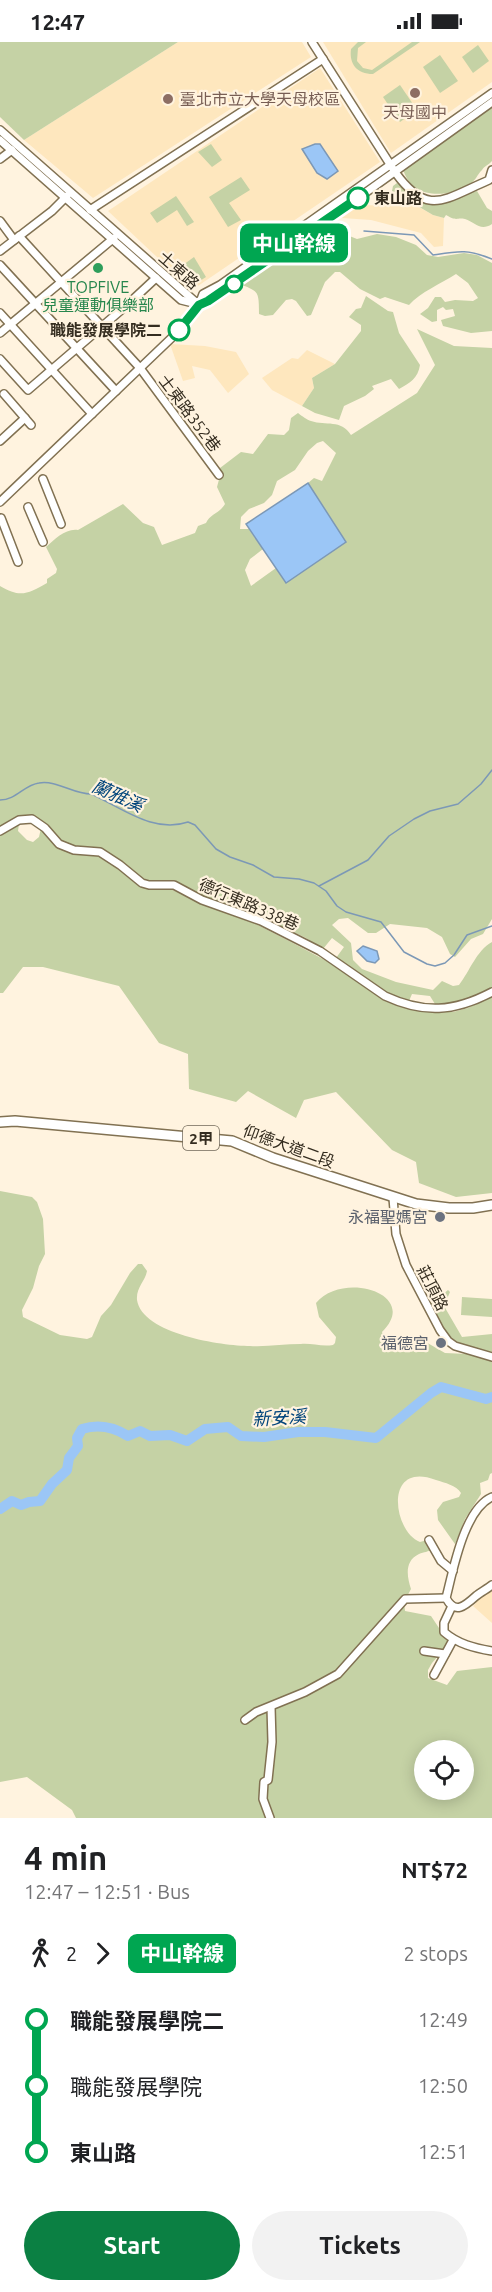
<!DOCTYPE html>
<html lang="en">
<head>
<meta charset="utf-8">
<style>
	:root { --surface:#fff; --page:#f2f2f2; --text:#202124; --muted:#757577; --accent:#0b8043 }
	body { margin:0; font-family:Ubuntu,"Noto Sans TC",sans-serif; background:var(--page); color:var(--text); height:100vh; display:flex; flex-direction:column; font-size:22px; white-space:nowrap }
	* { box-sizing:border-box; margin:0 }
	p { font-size:20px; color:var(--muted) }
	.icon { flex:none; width:33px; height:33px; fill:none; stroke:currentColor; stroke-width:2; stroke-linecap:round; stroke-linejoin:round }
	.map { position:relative; height:1776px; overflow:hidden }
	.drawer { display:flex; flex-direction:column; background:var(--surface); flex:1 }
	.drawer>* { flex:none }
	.badge { padding:0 12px; border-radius:9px; font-size:21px; line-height:39px }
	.buttons { position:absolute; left:414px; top:1698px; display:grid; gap:12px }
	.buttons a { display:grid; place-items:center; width:60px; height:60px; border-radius:50%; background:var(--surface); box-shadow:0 3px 15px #0003; font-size:30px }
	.map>.badge { position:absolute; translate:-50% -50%; box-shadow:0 0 0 3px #fff }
	.legs { display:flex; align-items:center; gap:9px; height:66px; padding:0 24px; font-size:20px }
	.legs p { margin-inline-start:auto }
	.summary { display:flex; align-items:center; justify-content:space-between; height:102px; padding:0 24px }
	h1 { font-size:33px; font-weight:700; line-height:45px }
	.primary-button { display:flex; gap:12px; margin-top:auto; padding:12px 24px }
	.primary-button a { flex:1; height:69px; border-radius:36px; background:var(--accent); color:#fff; font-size:24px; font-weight:700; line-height:69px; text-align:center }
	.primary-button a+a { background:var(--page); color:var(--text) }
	ul { padding:0 24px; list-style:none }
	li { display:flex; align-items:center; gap:21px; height:66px; font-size:22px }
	li i { display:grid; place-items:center; width:9px; height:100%; margin:0 8px; background:currentColor }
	li i::after { content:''; width:15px; height:15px; margin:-8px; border:4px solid; border-radius:50%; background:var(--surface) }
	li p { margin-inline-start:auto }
	li:first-child i { background:linear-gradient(#0000 50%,currentColor 0) }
	li:last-child i { background:linear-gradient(currentColor 50%,#0000 0) }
	.status { display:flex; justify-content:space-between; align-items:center; height:42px; padding:0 30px; background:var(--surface); direction:ltr }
	.status svg { height:16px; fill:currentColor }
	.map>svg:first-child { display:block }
</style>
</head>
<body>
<div class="status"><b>12:47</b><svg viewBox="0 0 49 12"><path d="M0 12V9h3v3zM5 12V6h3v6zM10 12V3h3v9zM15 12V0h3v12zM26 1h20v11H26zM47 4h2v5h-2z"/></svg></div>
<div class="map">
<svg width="492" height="1776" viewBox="0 0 492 1776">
	<rect width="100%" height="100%" fill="#fff3df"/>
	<!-- built -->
	<g fill="#fee7be">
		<polygon points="178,0 302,0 311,15 93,156 24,98"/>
		<polygon points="323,0 492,0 492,40 391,111"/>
		<polygon points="320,26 380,120 192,248 108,169"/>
		<polygon points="403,156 433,173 444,176 443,204 434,205 421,191 371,178 342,176 360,163 398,164"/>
		<polygon points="170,302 205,304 236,310 249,332 228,351 210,328 192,324 195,336 183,339"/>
		<polygon points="307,308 335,322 312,336 314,346 302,364 272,348 262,336 292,316 298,317"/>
		<polygon points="492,1545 492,1581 473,1564 476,1561 474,1558"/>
	</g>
	<!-- green -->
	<g fill="#c5d2a5" fill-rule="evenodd">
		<polygon points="0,0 178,0 24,98 0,75"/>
		<path d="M358 0H366L358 6 357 19 363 26 372 28 412 0H420L373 32C357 32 349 22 351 7Z"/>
		<polygon points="478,3 489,19 473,31 462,15"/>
		<polygon points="440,13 458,39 440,51 423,25"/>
		<polygon points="400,43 417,68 400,80 383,55"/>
		<path d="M492 62V119C489 123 484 124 482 128 477 133 476 138 470 142 447 157 411 157 403 127Z"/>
		<polygon points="211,102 222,118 212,125 198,110"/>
		<polygon points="241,135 250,148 229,161 241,178 228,185 209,155"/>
		<path d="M397 141 400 142C427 175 443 158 477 149L487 166 492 169V182C480 190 475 180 465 177 456 175 458 180 446 173L444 176 433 173 392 149 393 144Z"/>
		<polygon points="176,154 194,180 187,184 177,168 157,181 150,171"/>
		<path d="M333 176 342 191 357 197 377 192 396 195 416 203 427 213 438 215 464 211 477 213 492 221V289L471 291 443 284 441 278 455 274 453 267 446 268 443 265 437 268V279L432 280 420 272 428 266 435 255H441L445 260 455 258 473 259 478 256 468 241 456 232C440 242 421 250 409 263L385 255 380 257 360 247 340 230H335L325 240 311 273 307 274 296 259 292 257 286 258 273 273 265 274 259 272C259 247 258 250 238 241Z"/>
		<polygon points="194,215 206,235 195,242 183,223"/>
		<path d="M366 254 388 269 393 270 399 291 420 323C418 336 410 341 399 347L391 337 372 344 374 347 365 354 344 364 339 378 315 371 302 364 314 346 312 336 335 322 361 289V283L349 275 356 267 361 266Z"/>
		<path d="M417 287 454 304 492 306V877L483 892 471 897 455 915 450 912 442 895 427 886 390 882 376 891H368L348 876 339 877 332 883 351 901 353 918 362 927 396 940 433 948 442 939 453 944 459 943C470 929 476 909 492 900V946C473 956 457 967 435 962L430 954 412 952 409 959 388 953 336 916 344 905 332 896 323 907 306 896 256 872 224 863 186 847 149 841 99 808 76 807 61 800 35 774 25 773 17 775 0 786V544C20 556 28 552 47 541V537L56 531 57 527 46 505C55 497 66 486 78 488L123 462 143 481 154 485 162 503 195 491 198 484 206 481C210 472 220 471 225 462L217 445 221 430 220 426 241 410 253 412 268 392 284 393 289 388 291 376 298 371C302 374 307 378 311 379 326 384 341 377 351 393L417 351 435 323ZM323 399 336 411 322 439 314 436 308 441 346 500 286 540 276 526 251 544 245 528 250 517 263 507 249 487H240L241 475 249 467 264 461 272 453 277 439 295 428 308 409 317 401Z"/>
		<polygon points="18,781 19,782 18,789 27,798 33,800 39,795 41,786 56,803 100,812 148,845 170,847 248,878 291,900 336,924 385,959 400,964 434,970 453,970 468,966 492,954 492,1151 456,1155 419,1141 416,1120 392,1108 336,1050 304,1058 296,1076 248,1049 236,1060 189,1047 188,1012 159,1001 119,944 43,925 23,925 3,951 0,951 0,792"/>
		<path d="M0 1149 32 1155 37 1160 43 1177 45 1212 39 1224 33 1246 22 1268 23 1275 60 1293 87 1297 92 1295 101 1274 111 1263 130 1231 138 1222H142L147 1229C145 1240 136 1245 137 1258 142 1292 222 1304 250 1304 267 1305 284 1302 301 1302 311 1301 322 1305 333 1303L335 1301 336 1295 319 1275 316 1261C343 1228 421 1252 382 1290L384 1296 406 1298 412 1305 424 1299 445 1311 467 1312 492 1318V1431L490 1432 488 1438 480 1441 481 1452 465 1477 455 1502 438 1478 437 1468 443 1460 459 1455 461 1451C456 1443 445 1441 436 1438 383 1418 393 1490 420 1500L427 1498 433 1507C428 1510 424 1510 419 1512 404 1519 407 1535 411 1547L404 1560 405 1569 431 1574 447 1598 448 1603 432 1621 428 1628V1636L447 1643 457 1629 492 1625V1776H76L72 1768 27 1735 0 1740ZM424 1708H464V1748H424Z"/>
		<path d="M448 1248 450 1250 444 1264 462 1295 492 1292V1310C454 1302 447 1299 430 1263Z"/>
		<polygon points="462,1255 492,1257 492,1275 461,1273"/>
	</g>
	<!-- water -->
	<g fill="#9bc6f6" stroke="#7c98b6" stroke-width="1.5">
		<polygon points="315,102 320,102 338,129 327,137 317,131 302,107"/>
		<polygon points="308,441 346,500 286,541 246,482"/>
		<polygon points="363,904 377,909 379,917 375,921 367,919 357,909"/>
	</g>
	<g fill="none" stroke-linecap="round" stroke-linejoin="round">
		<!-- stream -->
		<g stroke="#7c98b6" stroke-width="1.5">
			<path d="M364 189 414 193 433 213C459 209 467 207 492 217"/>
			<path d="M0 758C16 758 24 743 39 741 57 738 73 752 91 752 121 765 153 792 188 780L195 783 216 807 230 815 253 823 274 835 299 837 314 841 326 849 337 864 346 870 381 880 404 910 427 922 435 924 445 921 454 913 467 893 492 884"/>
			<polyline points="319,844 368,818 389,794 414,777 430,769 458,762 481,742 492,728"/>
		</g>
		<!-- river -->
		<path stroke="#9bc6f6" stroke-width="10" d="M0 1467 12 1459 21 1463 29 1460 40 1459 52 1442 67 1428 69 1416 78 1404 77 1396 82 1387C98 1382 114 1385 128 1394L140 1389 150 1394 170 1393 187 1399 205 1387 228 1385 241 1394 264 1395 298 1390H325L376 1396 431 1351 441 1345 486 1357 492 1355"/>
		<!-- minor casing -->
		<g stroke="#817152" stroke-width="10">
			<g id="minor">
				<path d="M312 0 395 130C428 176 444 157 489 138L492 128"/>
				<polyline points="0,88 199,263"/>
				<polyline points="0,98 181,258 197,262"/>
				<polyline points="0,117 12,108"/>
				<polyline points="90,168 323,17"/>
				<polyline points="0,179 14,198"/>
				<polyline points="19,194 140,326 219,433"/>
				<polyline points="0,209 52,169 67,154"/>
				<polyline points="0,223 116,349"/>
				<polyline points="199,263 208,259 344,166 492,60"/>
				<polyline points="0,271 92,372"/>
				<polyline points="0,291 114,196"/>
				<polyline points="0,317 28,348 127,263 156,236"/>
				<polyline points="4,352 31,383"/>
				<polyline points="0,399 25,376"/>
				<polyline points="43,437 61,482"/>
				<polyline points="0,460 184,284 199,263 203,252 220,243 492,51"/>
				<polyline points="28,465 43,500"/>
				<polyline points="1,476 18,520"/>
				<path d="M0 789 19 778 32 777 45 786 59 802 74 808 100 810 120 823 142 841 149 843H174L202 858 261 879 320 909 385 954C424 972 454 970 492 950"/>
				<polyline points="393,1156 396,1192 406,1223 440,1288 448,1299 455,1304 492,1315"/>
				<path d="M492 1455C464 1467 453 1529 446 1556 455 1573 465 1564 476 1554 481 1550 487 1547 492 1543"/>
				<polyline points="429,1498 441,1519 453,1529"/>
				<path d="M452 1564 444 1581V1590C458 1602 474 1606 492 1609"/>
				<polyline points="424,1609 445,1612"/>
				<polyline points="434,1633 453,1598"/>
				<polyline points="245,1678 256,1670 305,1650 338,1632 405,1557 446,1556"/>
				<polyline points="270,1776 263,1757 264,1740 268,1738 272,1700 271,1665"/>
			</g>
		</g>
		<!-- major casing -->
		<g stroke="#817152" stroke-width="12">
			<polyline id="major" points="0,1080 15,1079 232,1099 273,1116 416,1162 449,1166 473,1166 492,1163"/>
		</g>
		<!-- minor -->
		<use href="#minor" stroke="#fff" stroke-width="7"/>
		<!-- major -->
		<use href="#major" stroke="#fff" stroke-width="9"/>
	</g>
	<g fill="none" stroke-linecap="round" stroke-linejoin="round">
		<!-- line-1 casing -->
		<g stroke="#fff" stroke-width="14">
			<polyline id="line-1" points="179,288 199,263 208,259 358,156"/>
		</g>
		<!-- line-1 -->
		<use href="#line-1" stroke="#00a651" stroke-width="9"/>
	</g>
	<!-- markers -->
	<g fill="#8d6e63" stroke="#fff3df" stroke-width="2">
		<circle cx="415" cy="51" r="6"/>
		<circle cx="168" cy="57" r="6"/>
	</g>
	<g fill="#fff" stroke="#00a651" stroke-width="3">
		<circle cx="358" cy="156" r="10"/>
		<circle cx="234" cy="242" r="8"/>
		<circle cx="179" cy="288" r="10"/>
	</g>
	<circle fill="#2e9e5b" stroke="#fff3df" stroke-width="2" cx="98" cy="226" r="6"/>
	<g fill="#6b7280" stroke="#fff3df" stroke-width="2">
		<circle cx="440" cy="1175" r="6"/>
		<circle cx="441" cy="1301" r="6"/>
	</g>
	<g text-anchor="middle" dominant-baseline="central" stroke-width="4.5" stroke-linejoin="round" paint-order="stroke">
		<!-- shield labels -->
		<rect fill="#fff3df" stroke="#716859" stroke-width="1.5" x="183" y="1084" width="36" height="24" rx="4.5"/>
		<g font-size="15" font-weight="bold" fill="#342c1f">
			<text x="201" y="1096">2甲</text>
		</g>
		<!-- education labels -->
		<g font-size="16" fill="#785e54" stroke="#fff3df" text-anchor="start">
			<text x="180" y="57">臺北市立大學天母校區</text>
			<text x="415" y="70" text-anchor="middle">天母國中</text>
		</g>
		<!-- stop labels -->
		<g font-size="16" font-weight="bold" fill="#342c1f" stroke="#fff3df" text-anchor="start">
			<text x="374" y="156">東山路</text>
			<text x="162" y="288" text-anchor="end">職能發展學院二</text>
		</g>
		<!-- street labels -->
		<g font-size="16" fill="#342c1f" stroke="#fff3df">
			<text transform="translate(179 228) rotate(41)">士東路</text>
			<text transform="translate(190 371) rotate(53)">士東路352巷</text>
			<text transform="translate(249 862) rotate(23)">德行東路338巷</text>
			<text transform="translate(289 1104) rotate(20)">仰德大道二段</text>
			<text transform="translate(433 1246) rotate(63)">莊頂路</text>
		</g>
		<!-- leisure labels -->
		<g font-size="16" fill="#27864d" stroke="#fff3df">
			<text x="98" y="245">TOPFIVE<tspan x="98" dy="18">兒童運動俱樂部</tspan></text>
		</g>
		<!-- worship labels -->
		<g font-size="16" fill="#5b616d" stroke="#fff3df" text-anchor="end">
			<text x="428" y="1175">永福聖媽宮</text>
			<text x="429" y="1301">福德宮</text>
		</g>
		<!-- water labels -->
		<g font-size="18" font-style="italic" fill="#00447b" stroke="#fff3df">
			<text transform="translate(118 753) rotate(24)">蘭雅溪</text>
			<text transform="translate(279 1375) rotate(-3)">新安溪</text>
		</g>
	</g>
</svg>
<div class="buttons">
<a><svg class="icon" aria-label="locate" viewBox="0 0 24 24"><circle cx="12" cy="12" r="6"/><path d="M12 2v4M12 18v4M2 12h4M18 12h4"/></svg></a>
</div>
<b class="badge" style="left:294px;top:201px;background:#00a651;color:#fff">中山幹線</b>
</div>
<section class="drawer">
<div class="summary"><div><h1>4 min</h1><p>12:47 – 12:51 · Bus</p></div><b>NT$72</b></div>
<div class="legs"><svg class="icon" aria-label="walk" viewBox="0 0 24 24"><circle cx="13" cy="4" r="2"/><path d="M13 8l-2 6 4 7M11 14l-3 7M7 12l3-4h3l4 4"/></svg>2<svg class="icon" aria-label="forward" viewBox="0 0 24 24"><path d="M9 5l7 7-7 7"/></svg><b class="badge" style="background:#00a651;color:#fff">中山幹線</b><p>2 stops</p></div>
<ul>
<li><i style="color:#00a651"></i><b>職能發展學院二</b><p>12:49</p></li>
<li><i style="color:#00a651"></i><span>職能發展學院</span><p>12:50</p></li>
<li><i style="color:#00a651"></i><b>東山路</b><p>12:51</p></li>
</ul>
<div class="primary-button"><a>Start</a><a>Tickets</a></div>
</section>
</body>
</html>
